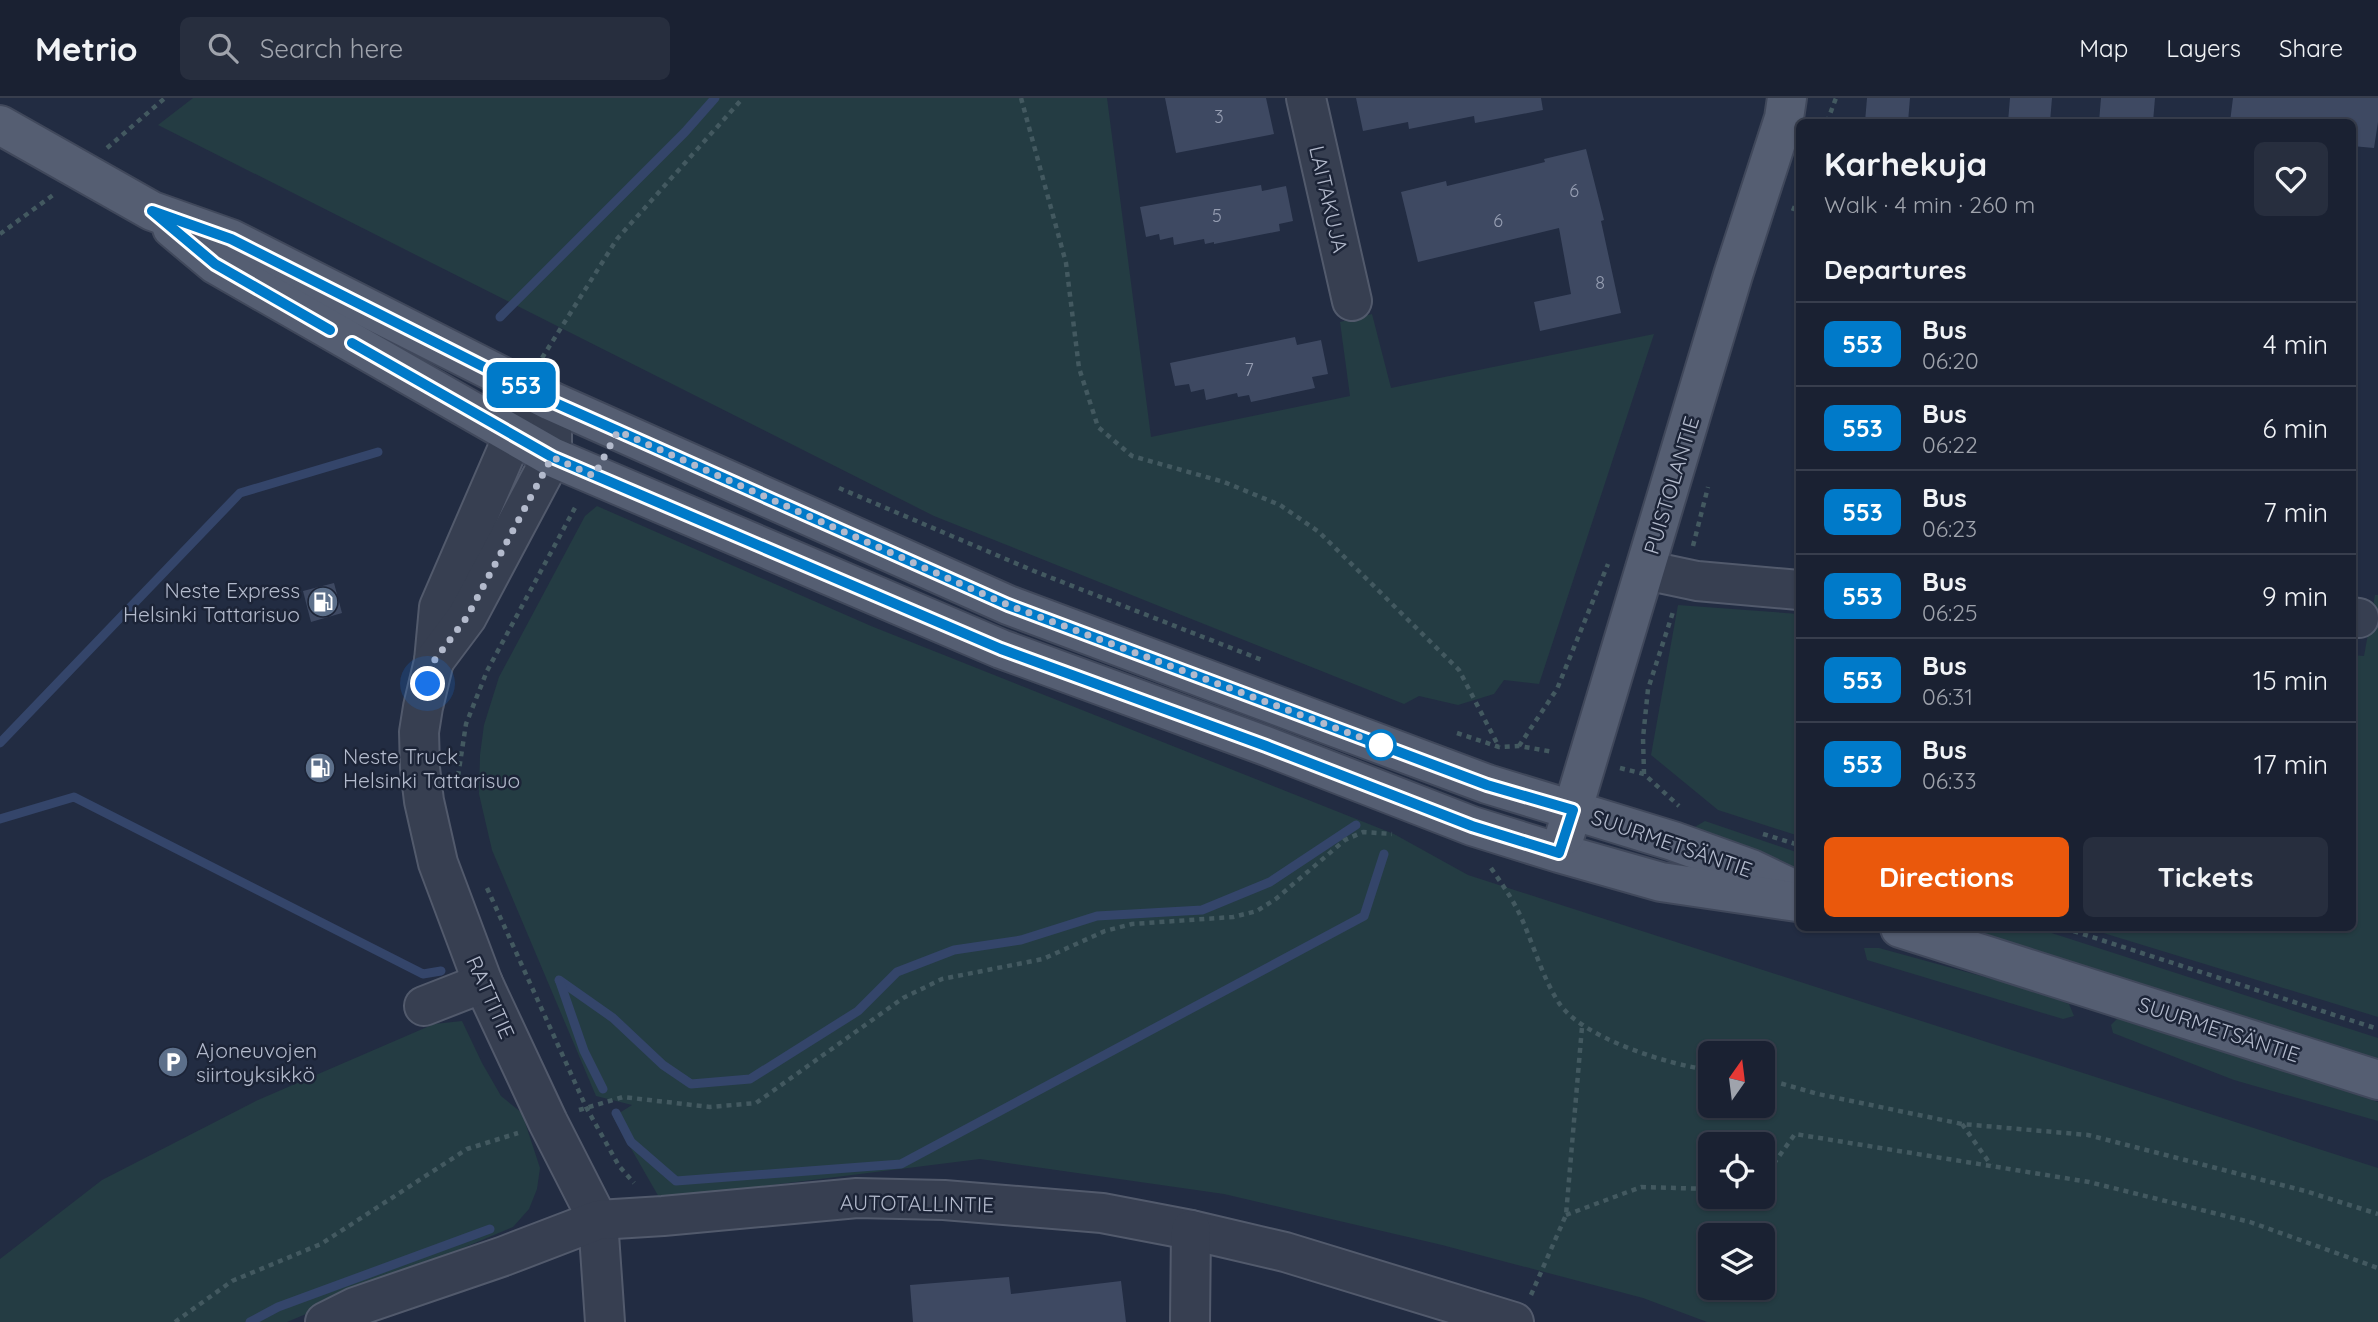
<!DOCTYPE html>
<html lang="en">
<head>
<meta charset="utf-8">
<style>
	:root { --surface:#1a2132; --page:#272e3e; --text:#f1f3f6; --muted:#9fa3ac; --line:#383e4d; --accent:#ea580c }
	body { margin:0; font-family:Quicksand,sans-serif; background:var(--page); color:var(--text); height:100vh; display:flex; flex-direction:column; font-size:26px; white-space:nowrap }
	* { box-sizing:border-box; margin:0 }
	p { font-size:23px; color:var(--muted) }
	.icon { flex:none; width:38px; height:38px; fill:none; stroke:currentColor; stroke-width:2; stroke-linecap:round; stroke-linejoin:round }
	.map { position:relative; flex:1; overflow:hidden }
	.sheet { position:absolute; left:1796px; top:21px; width:560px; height:812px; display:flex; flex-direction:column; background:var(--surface); border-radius:10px; box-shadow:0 2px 5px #0004,0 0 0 2px var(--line) }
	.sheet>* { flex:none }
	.badge { padding:0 14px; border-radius:10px; font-size:24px; line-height:46px }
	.needle { width:46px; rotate:14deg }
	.buttons { position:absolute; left:1698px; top:943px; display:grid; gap:14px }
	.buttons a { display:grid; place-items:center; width:77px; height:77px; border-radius:10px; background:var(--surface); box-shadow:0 2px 5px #0004,0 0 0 2px var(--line); font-size:35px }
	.you { position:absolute; width:35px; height:35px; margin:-18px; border:5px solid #fff; border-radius:50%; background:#1a73e8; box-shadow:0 0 0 10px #1a73e833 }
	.map>.badge { position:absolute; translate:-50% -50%; box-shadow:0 0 0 4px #fff }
	h2 { padding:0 28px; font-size:26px; line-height:63px }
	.round { display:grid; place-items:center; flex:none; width:74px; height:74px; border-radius:10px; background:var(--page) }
	.headline { display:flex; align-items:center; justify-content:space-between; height:119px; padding:0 28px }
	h1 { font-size:33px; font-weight:700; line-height:52px }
	.button { display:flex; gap:14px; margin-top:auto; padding:14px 28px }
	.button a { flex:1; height:80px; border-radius:10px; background:var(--accent); color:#fff; font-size:28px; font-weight:700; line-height:80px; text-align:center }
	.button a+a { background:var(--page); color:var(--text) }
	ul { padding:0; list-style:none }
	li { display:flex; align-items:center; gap:21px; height:84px; padding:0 28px; border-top:2px solid var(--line) }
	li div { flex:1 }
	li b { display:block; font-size:26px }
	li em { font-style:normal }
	li .badge { min-width:77px; font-weight:700; text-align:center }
	header { display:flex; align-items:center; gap:42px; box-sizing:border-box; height:98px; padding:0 35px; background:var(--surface); border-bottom:2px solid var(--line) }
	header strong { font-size:33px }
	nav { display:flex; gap:38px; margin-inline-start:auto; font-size:24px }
	.search { width:490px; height:63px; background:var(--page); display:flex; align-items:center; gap:18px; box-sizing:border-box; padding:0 24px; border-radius:10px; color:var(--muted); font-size:26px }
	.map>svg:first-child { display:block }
</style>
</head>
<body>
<header>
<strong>Metrio</strong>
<div class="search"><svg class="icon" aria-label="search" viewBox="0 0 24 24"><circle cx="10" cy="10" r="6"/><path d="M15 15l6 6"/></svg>Search here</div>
<nav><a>Map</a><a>Layers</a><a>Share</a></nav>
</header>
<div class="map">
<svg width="2378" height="1224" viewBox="0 0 2378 1224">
	<rect width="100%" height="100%" fill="#222c42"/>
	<!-- green -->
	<g fill="#243c43" fill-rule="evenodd">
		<polygon points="193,0 1107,0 1151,339 1350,298 1340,224 1372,216 1391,290 1654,236 1539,586 1504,582 1494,596 1458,607 1419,598 1404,606 934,418 158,27"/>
		<path d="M597 408 871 528 1394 736 1468 777 2378 1070V1224H1707L1643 1200 1442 1147 1224 1096 980 1061 660 1101 613 1019 632 1007 596 998 492 752 479 696 480 657 484 627 499 579 585 418ZM1710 956H1762V1008H1710ZM1710 1046H1762V1099H1710ZM1710 1138H1762V1190H1710Z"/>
		<polygon points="2375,497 2378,497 2378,919 2087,830 2352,830 2352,557 2364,558"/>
		<polygon points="1678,507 1799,516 1799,738 1718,712 1651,657"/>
		<polygon points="1705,723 1799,755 1799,775 1693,730"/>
		<polygon points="1965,830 2036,830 2378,940 2378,962"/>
		<polygon points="1864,850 1879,850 2036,893 2069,906 2074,918 2063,921 1867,862"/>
		<polygon points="2119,919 2378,1004 2378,1023 2234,982 2113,935 2111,927"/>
		<polygon points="462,923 482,965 501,998 522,1015 540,1070 537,1091 529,1111 513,1129 287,1224 0,1224 0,1161 102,1082 258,1002 434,926"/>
	</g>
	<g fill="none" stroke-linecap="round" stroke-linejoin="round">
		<!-- stream -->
		<g stroke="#34456a" stroke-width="9">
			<polyline points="500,219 685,34 715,0"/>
			<polyline points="0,645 240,395 378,354"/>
			<polyline points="0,721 74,699 423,876 441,873"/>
			<polyline points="559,882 613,920 663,967 691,986 750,981 858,913 897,874 954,852 1021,842 1097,818 1202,812 1270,784 1356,727"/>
			<polyline points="560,884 584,953 603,991"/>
			<polyline points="616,1015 631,1044 676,1083 901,1066 1364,818 1384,756"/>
			<polyline points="250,1224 278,1209 490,1131"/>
		</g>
	</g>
	<!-- building -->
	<g fill="#3e4962">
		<polygon points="1165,0 1266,0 1274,36 1176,55"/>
		<polygon points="1356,0 1541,0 1543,12 1475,25 1474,18 1409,31 1408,24 1363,33"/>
		<polygon points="1867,0 1910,0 1908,24 1865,24"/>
		<polygon points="2010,0 2052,0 2050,24 2008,24"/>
		<polygon points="2101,0 2155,0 2153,24 2099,24"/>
		<polygon points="2233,0 2378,0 2378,24 2374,50 2352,48 2352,24 2230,24"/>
		<polygon points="1586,51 1604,122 1601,123 1621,215 1540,233 1534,204 1571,196 1559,130 1418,164 1401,94 1446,83 1447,88 1545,64 1544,61"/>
		<polygon points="1261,87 1262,93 1286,88 1293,123 1279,126 1280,133 1214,146 1214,144 1205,146 1204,141 1174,147 1173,139 1160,142 1159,136 1146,139 1140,109"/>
		<polygon points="1295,239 1297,247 1321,242 1328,276 1312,279 1315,290 1251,304 1249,297 1238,299 1237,295 1206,302 1204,291 1191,294 1189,286 1175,288 1170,265"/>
		<polygon points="334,485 342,515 311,524 303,493"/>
		<polygon points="1009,1179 1011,1196 1121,1183 1126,1224 913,1224 910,1187"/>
	</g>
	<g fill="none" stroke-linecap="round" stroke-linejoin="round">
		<!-- minor casing -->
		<g stroke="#525a6c" stroke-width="42">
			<g id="minor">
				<polyline points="1306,0 1352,203"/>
				<polyline points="551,303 513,338 439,509 434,563 423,609 419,634 420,670 424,703 438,765 483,885 548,1024 598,1122 605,1224"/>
				<polyline points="1645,472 1697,483 1799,492"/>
				<polyline points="2352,519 2359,520"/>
				<polyline points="434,563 467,519 552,359 552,328"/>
				<polyline points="424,908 483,885"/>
				<polyline points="325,1224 355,1209 504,1158 598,1122 663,1118 857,1100 944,1102 1102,1115 1191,1132 1285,1154 1514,1224"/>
				<polyline points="1190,1224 1191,1132"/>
			</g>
		</g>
		<!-- major casing -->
		<g stroke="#40485b" stroke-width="42">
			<g id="major">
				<polyline points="0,27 152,113 231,141 551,303 1008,507 1487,686 1673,743 1751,771 1799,794"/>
				<polyline points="172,130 215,166 552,359 1001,551 1266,648 1472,728 1559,755 1661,784 1797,804"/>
				<polyline points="1565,737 1733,177 1784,20 1787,0"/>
				<polyline points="1900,830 2378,982"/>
			</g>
		</g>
		<!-- path -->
		<g stroke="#435960" stroke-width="4.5" stroke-dasharray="5 5" stroke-linecap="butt">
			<polyline points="1021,0 1066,165 1079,270 1098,329 1132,358 1224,384 1280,407 1319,434 1459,572 1499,649"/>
			<polyline points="1827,24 1836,0"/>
			<polyline points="107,50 165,0"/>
			<polyline points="1793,113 1799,97"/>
			<polyline points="0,136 53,97"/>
			<polyline points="542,260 617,141 743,0"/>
			<polyline points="839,390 1034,473 1262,562"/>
			<polyline points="1693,448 1708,389"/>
			<polyline points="1457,635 1499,649 1519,648 1554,654"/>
			<polyline points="1519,648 1557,591 1608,466"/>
			<polyline points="1620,670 1644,676 1679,708"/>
			<polyline points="1644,676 1643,640 1648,591 1673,514"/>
			<polyline points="458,678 466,626 487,573 577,406"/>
			<polyline points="1763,736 1799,747"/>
			<path d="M1491 770C1504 789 1516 806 1524 826 1535 852 1544 882 1559 905 1582 940 1669 967 1710 972"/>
			<polyline points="487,790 586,1009 619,1068 634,1085"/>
			<polyline points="2064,830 2378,931"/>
			<polyline points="1762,980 1818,996 1962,1026 2088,1037 2305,1093 2378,1116"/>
			<polyline points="579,1012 623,999 710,1009 756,1005 903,900 942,881 1043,861 1105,833 1132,826 1233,819 1257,813 1277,800 1345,742 1363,734 1392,736"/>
			<polyline points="1962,1026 1991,1067"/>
			<polyline points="1762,1082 1795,1036 2089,1084 2250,1124 2378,1170"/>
			<polyline points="1566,1117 1641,1089 1710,1091"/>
			<polyline points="1531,1197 1566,1117 1582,929"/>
			<polyline points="175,1224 232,1183 321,1146 467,1051 518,1035"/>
		</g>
		<!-- minor -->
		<use href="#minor" stroke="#373f51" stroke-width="38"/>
		<!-- major -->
		<use href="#major" stroke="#555e72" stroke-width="38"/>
	</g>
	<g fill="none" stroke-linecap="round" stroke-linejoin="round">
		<!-- line casing -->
		<g stroke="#fff" stroke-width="16">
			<polyline id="line" points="330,232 215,166 152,113 231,141 551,303 1008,507 1487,687 1573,712 1559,755 1472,728 1266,648 1001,551 552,359 352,245"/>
		</g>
		<!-- line -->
		<use href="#line" stroke="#007ac9" stroke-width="10"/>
		<!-- walk -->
		<polyline stroke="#b3bacc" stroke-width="7" stroke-dasharray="0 12.6" points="428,586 434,563 467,519 552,359 594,378 618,333 1008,507 1381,647"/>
	</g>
	<!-- icons -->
	<defs>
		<g id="fuel-disc" transform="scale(1.575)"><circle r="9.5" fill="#5c6f8a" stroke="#1c2437"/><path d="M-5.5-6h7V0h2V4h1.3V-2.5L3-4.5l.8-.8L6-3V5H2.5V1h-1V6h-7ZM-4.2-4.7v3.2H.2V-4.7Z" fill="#fff"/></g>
		<g id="parking-disc" transform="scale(1.575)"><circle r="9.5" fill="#5c6f8a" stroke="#1c2437"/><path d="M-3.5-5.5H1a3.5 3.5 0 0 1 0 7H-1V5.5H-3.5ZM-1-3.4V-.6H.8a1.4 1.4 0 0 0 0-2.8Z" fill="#fff"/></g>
	</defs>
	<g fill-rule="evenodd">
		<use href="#fuel-disc" x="323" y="504"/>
		<use href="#fuel-disc" x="320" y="670"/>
		<use href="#parking-disc" x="173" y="964"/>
	</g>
	<!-- markers -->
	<circle fill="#fff" stroke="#007ac9" stroke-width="3.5" cx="1381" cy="647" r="14"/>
	<g text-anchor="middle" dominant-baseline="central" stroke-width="5" stroke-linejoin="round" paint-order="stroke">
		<!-- number labels -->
		<g font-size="18" fill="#969eb2">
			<text x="1219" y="18">3</text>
			<text x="1574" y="92">6</text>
			<text x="1217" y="117">5</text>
			<text x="1498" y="122">6</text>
			<text x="1600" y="184">8</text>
			<text x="1249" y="271">7</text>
		</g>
		<!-- street labels -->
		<g font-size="21" fill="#b3bacc" stroke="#1c2437">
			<text transform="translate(1329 101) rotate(77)">LAITAKUJA</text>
			<text transform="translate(1671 387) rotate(-73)">PUISTOLANTIE</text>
			<text transform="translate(1672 745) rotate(19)">SUURMETSÄNTIE</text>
			<text transform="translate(491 899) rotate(66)">RATTITIE</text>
			<text transform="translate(2219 931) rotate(18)">SUURMETSÄNTIE</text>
			<text transform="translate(917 1105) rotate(1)">AUTOTALLINTIE</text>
		</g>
		<!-- poi labels -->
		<g font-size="21" fill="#b3bacc" stroke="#1c2437" text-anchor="start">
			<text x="300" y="492" text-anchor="end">Neste Express<tspan x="300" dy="24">Helsinki Tattarisuo</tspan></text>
			<text x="343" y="658">Neste Truck<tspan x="343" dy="24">Helsinki Tattarisuo</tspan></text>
			<text x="196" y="952">Ajoneuvojen<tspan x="196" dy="24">siirtoyksikkö</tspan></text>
		</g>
	</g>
</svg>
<div class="buttons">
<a><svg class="needle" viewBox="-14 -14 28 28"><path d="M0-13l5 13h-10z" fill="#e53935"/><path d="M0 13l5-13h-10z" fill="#9fa3ac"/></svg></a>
<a><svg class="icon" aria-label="locate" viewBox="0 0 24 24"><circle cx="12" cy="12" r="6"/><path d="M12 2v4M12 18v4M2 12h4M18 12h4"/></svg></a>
<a><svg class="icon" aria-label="layers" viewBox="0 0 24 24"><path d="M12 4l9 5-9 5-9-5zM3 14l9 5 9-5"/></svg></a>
</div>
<div class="you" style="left:428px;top:586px"></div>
<b class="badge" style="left:521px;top:287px;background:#007ac9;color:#fff">553</b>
<section class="sheet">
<div class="headline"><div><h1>Karhekuja</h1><p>Walk · 4 min · 260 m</p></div><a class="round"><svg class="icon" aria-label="heart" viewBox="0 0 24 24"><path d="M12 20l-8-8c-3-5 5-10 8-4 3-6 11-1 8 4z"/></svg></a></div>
<h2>Departures</h2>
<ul>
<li><span class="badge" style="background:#007ac9;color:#fff">553</span><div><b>Bus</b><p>06:20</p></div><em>4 min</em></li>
<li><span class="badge" style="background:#007ac9;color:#fff">553</span><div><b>Bus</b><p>06:22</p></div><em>6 min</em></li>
<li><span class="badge" style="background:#007ac9;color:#fff">553</span><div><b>Bus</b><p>06:23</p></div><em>7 min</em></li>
<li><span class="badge" style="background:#007ac9;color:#fff">553</span><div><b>Bus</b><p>06:25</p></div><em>9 min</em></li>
<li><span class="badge" style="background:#007ac9;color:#fff">553</span><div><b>Bus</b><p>06:31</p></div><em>15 min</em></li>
<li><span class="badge" style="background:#007ac9;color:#fff">553</span><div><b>Bus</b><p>06:33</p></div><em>17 min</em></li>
</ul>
<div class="button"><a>Directions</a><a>Tickets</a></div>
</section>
</div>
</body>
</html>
